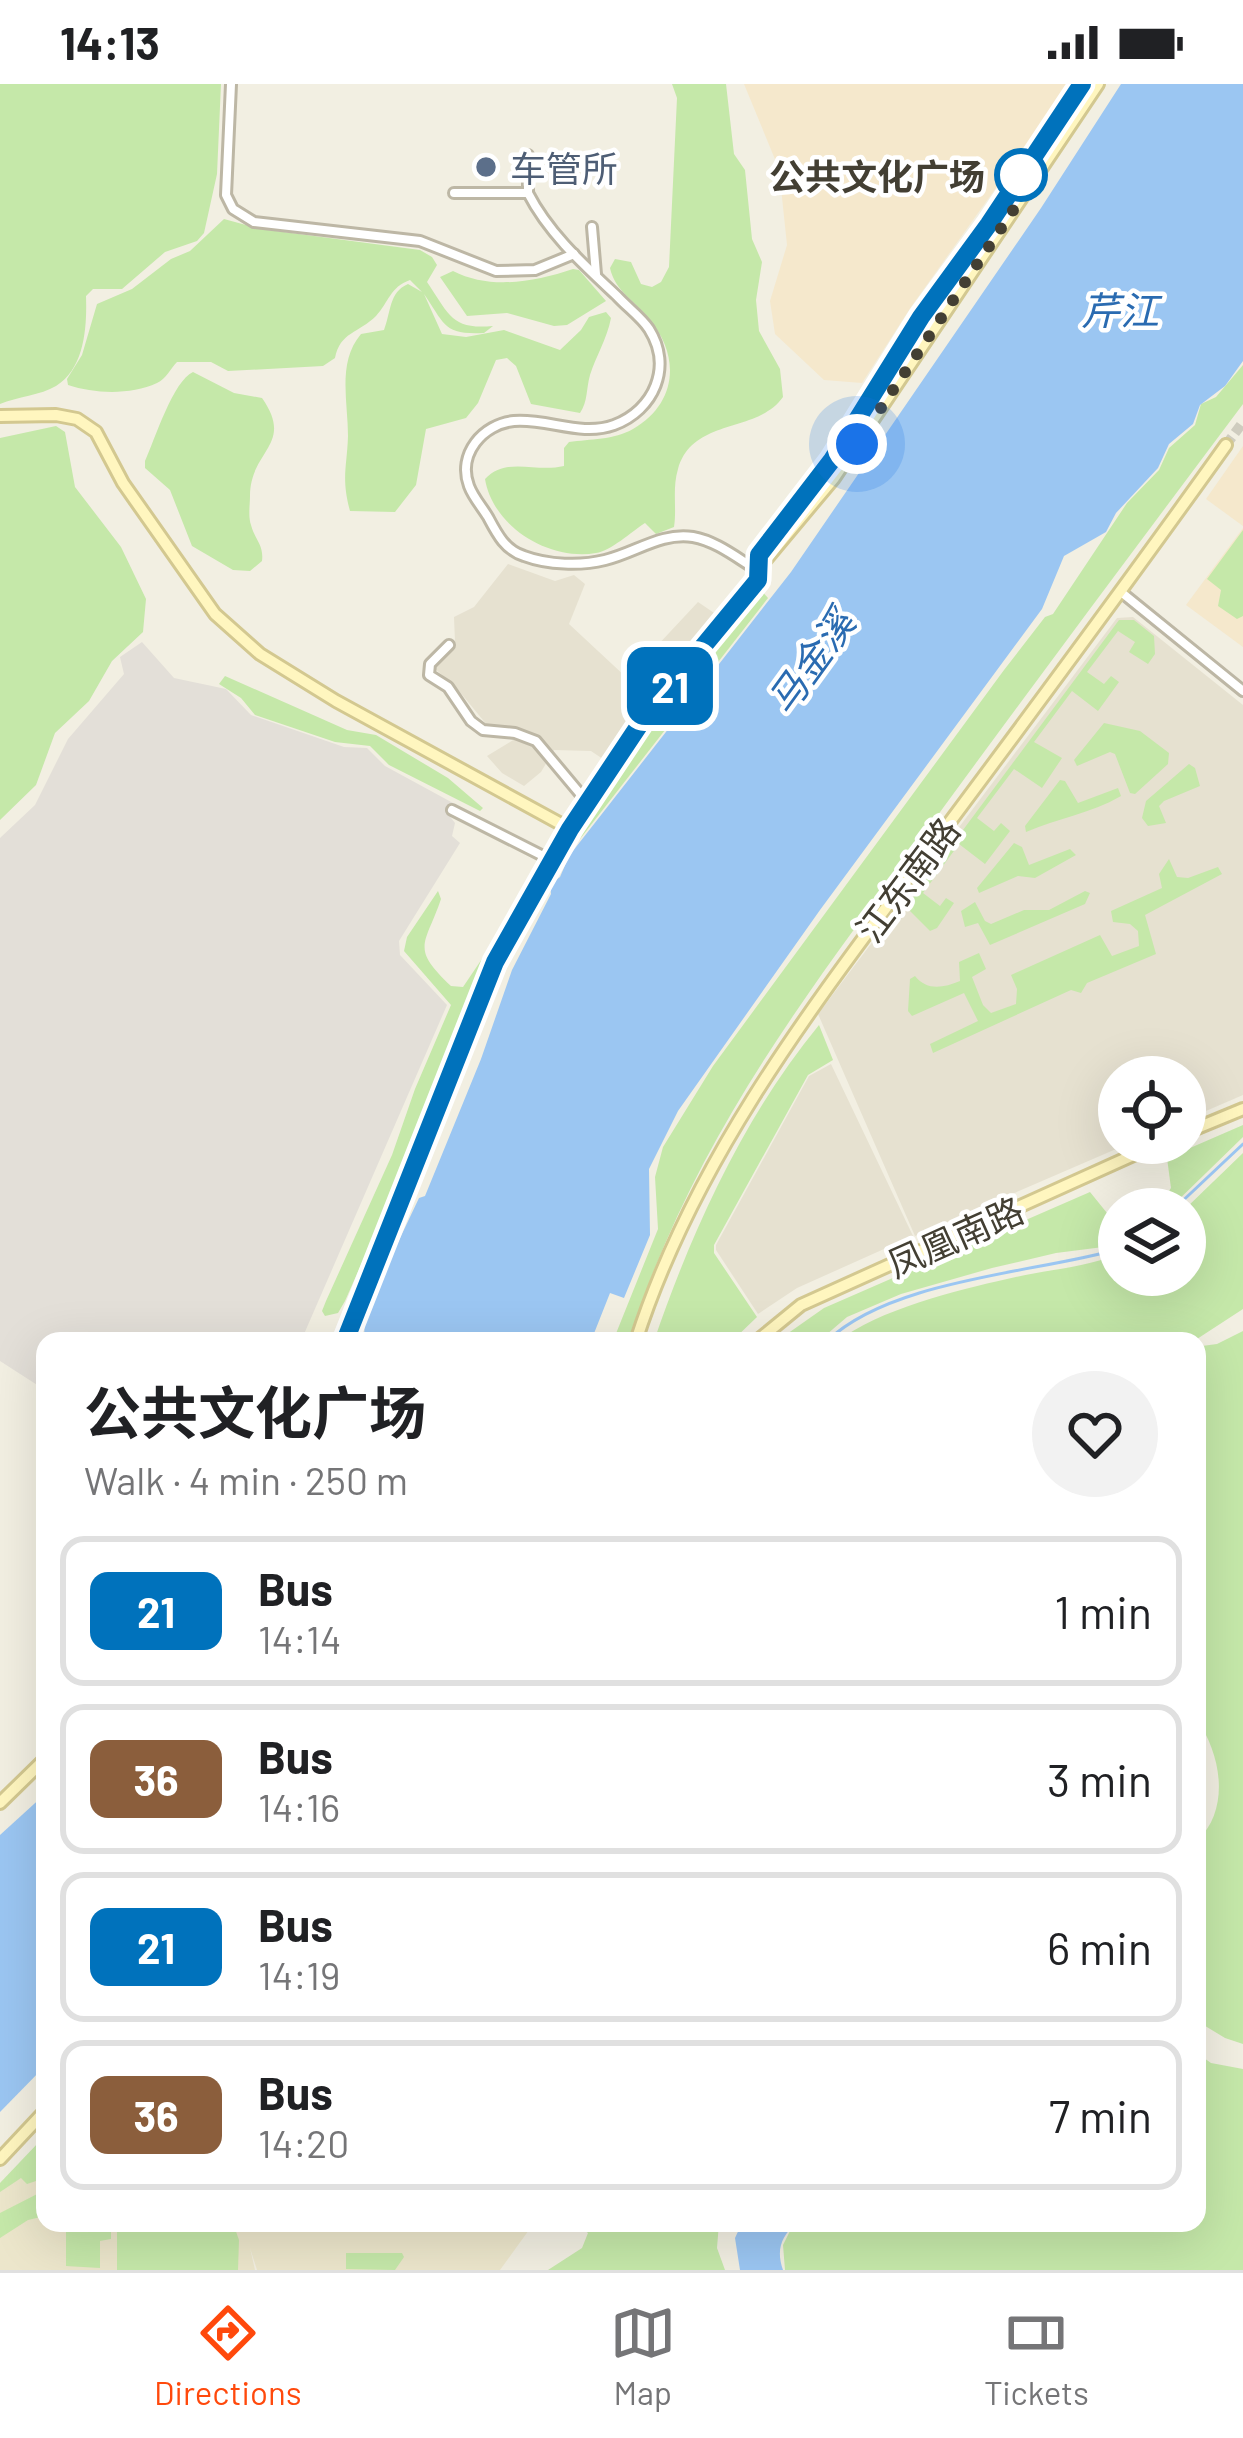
<!DOCTYPE html>
<html lang="en">
<head>
<meta charset="utf-8">
<style>
	:root { --surface:#fff; --page:#f2f2f2; --text:#202124; --muted:#757577; --line:#e0e0e0; --accent:#ff490c }
	body { margin:0; font-family:Barlow,"Noto Sans SC",sans-serif; background:var(--page); color:var(--text); height:100vh; display:flex; flex-direction:column; font-size:45px; white-space:nowrap }
	* { box-sizing:border-box; margin:0 }
	p { font-size:39px; color:var(--muted) }
	.icon { flex:none; width:66px; height:66px; fill:none; stroke:currentColor; stroke-width:2; stroke-linecap:round; stroke-linejoin:round }
	.map { position:relative; flex:1; overflow:hidden }
	.drawer { position:absolute; left:36px; top:1248px; width:1170px; height:900px; display:flex; flex-direction:column; background:var(--surface); border-radius:24px; box-shadow:0 12px 48px #0002 }
	.drawer>* { flex:none }
	.badge { padding:0 24px; border-radius:18px; font-size:42px; line-height:78px }
	.controls { position:absolute; left:1098px; top:972px; display:grid; gap:24px }
	.controls a { display:grid; place-items:center; width:108px; height:108px; border-radius:50%; background:var(--surface); box-shadow:0 12px 48px #0002; font-size:60px }
	.you { position:absolute; width:60px; height:60px; margin:-30px; border:9px solid #fff; border-radius:50%; background:#1a73e8; box-shadow:0 0 0 18px #1a73e833 }
	.map>.badge { position:absolute; translate:-50% -50%; box-shadow:0 0 0 6px #fff }
	.round { display:grid; place-items:center; flex:none; width:126px; height:126px; border-radius:63px; background:var(--page) }
	.headline { display:flex; align-items:center; justify-content:space-between; height:204px; padding:0 48px }
	h1 { font-size:57px; font-weight:700; line-height:90px }
	ul { padding:0; list-style:none }
	li { display:flex; align-items:center; gap:36px; height:150px; margin:0 24px 18px; padding:0 24px; border:6px solid var(--line); border-radius:24px }
	li div { flex:1 }
	li b { display:block; font-size:45px }
	li em { font-style:normal }
	li .badge { min-width:132px; font-weight:700; text-align:center }
	.status { display:flex; justify-content:space-between; align-items:center; height:84px; padding:0 60px; background:var(--surface); direction:ltr }
	.status svg { height:33px; fill:currentColor }
	.dock { display:flex; justify-content:space-around; align-items:center; height:168px; border-top:3px solid var(--line); background:var(--surface); font-size:33px; color:var(--muted) }
	.dock a { display:grid; justify-items:center; gap:6px }
	.dock .selected { color:var(--accent) }
	.map>svg:first-child { display:block }
</style>
</head>
<body>
<div class="status"><b>14:13</b><svg viewBox="0 0 49 12"><path d="M0 12V9h3v3zM5 12V6h3v6zM10 12V3h3v9zM15 12V0h3v12zM26 1h20v11H26zM47 4h2v5h-2z"/></svg></div>
<div class="map">
<svg width="1243" height="2186" viewBox="0 0 1243 2186">
	<rect width="100%" height="100%" fill="#f2efe2"/>
	<!-- residential -->
	<g fill="#e6e1d0">
		<polygon points="508,480 555,497 574,491 585,500 569,540 627,594 698,518 720,533 606,677 591,667 554,666 541,688 524,702 502,689 487,672 515,655 508,644 487,641 455,602 434,584 455,558 454,533 474,523"/>
		<polygon points="1133,533 1243,621 1243,1011 1185,1036 1185,993 1119,993 1119,1059 1130,1059 915,1152 818,930 1117,534"/>
		<polygon points="831,980 913,1152 797,1204 758,1230 716,1166 716,1161 809,992"/>
	</g>
	<!-- commercial -->
	<g fill="#f5e8cc">
		<polygon points="744,0 1070,0 911,223 862,299 824,296 775,250 770,217 787,161 779,85"/>
		<polygon points="1243,362 1243,442 1206,415"/>
		<polygon points="1243,444 1243,563 1186,521"/>
	</g>
	<!-- industrial -->
	<polygon fill="#e3dfd8" points="142,558 174,594 226,605 251,631 344,663 367,664 385,682 453,719 448,730 455,739 452,752 460,759 399,857 400,871 447,921 301,1257 45,1257 45,1306 0,1277 0,754 35,721 68,655 124,590 120,573"/>
	<!-- education -->
	<polygon fill="#ece6cb" points="41,2058 45,2059 45,2139 534,2139 500,2186 257,2186 250,2164 255,2186 0,2186 0,2101"/>
	<!-- green -->
	<g fill="#c5e8a9">
		<path d="M0 0H221L217 90 204 149 197 157 165 168 122 205H93L86 212C87 242 85 284 56 302 41 311 17 313 0 320Z"/>
		<path d="M672 0H726L734 70 745 86 752 155 762 178 756 216 759 247 780 285 783 313C757 350 693 333 678 385 672 405 677 424 674 443L656 450 645 439C631 448 611 467 596 469 549 477 493 443 485 395 507 372 535 389 564 382V364L569 358C590 355 614 356 633 345 677 320 681 272 649 235 635 217 615 207 610 184L615 175 631 178 641 200 652 203 661 198 669 183 677 14Z"/>
		<path d="M224 135 261 145 420 166 432 173 437 181 427 198C449 230 451 246 493 242L484 249C443 251 445 240 424 210L442 250 466 253 504 246 560 266 581 246 589 233 606 228 611 234C607 255 596 272 590 291 586 305 588 317 580 329L531 320 516 282 507 274 496 276 478 319 466 334 426 345 416 401 395 428 350 427C341 394 347 383 348 352 348 318 337 278 361 250L384 246C391 228 389 208 408 200L422 208 410 196C390 203 389 218 376 232 359 249 340 248 335 274L323 282 228 287 211 278H177C170 285 166 295 157 299 131 311 95 310 68 301L67 295 82 271 97 220 132 205 171 175 190 167Z"/>
		<path d="M573 185 579 186 606 217 567 241 554 242 507 229 467 232 440 193 453 187C490 206 534 198 573 185Z"/>
		<path d="M1243 281V320C1136 463 1029 606 924 750 803 915 691 1059 629 1257H613L658 1145 655 1093 663 1063 713 982 1004 586 1045 533 1053 530 1127 419 1159 386 1169 364 1195 341 1201 320 1216 313Z"/>
		<path d="M193 288 234 309 262 314C295 361 250 366 250 412 250 421 248 432 251 441 255 456 264 461 262 477L250 487 233 486 192 462 170 406 145 384V377C155 355 173 297 193 288Z"/>
		<polygon points="56,342 65,348 75,403 121,463 146,515 143,548 112,577 89,617 55,649 36,701 0,736 0,354"/>
		<polygon points="1243,446 1243,532 1237,535 1218,522 1221,506 1207,495"/>
		<polygon points="760,505 768,514 580,755 577,749 653,630"/>
		<polygon points="1119,536 1134,536 1154,552 1155,570 1148,580 1129,568 1135,558 1118,547 1087,588 1104,600 1111,592 1119,598 1098,627 1072,607 1034,658 1062,674 1042,704 1014,685 977,734 994,747 1001,739 1010,747 985,780 959,760 923,809 940,822 946,814 954,819 937,844 930,847 908,825 911,816"/>
		<polygon points="225,592 347,646 376,651 448,694 483,724 480,727 389,681 370,662 335,658 255,631 241,614 219,600"/>
		<polygon points="1104,639 1140,647 1169,669 1168,680 1135,710 1130,709 1115,670 1110,668 1077,682 1074,676"/>
		<polygon points="1189,680 1195,684 1200,702 1164,717 1159,722 1166,739 1148,742 1142,734 1146,717"/>
		<path d="M1060 696 1065 697 1078 719 1118 704 1121 712C1090 730 1058 734 1026 748L1025 742Z"/>
		<polygon points="1014,759 1022,763 1029,781 1070,765 1076,771 1035,794 1018,792 979,809 977,804"/>
		<path d="M1169 775 1177 793 1188 794 1218 783 1222 790 1145 831 1156 870 1087 899 1081 909 1071 906 933 969 930 960 978 937 964 909 912 932 908 927 910 895 915 892C927 907 943 904 960 897L959 878 979 869 986 885 972 893 983 921 991 929 1016 920 1017 905 1011 891 1100 851 1112 872 1139 862 1138 847 1130 840 1113 838 1111 827 1162 804 1159 790Z"/>
		<path d="M438 807 441 815C425 862 410 863 451 902L463 903 490 863 494 868 462 952 345 1217 338 1229 325 1232 322 1227 326 1217 392 1071 415 1005 451 921 404 867 407 853Z"/>
		<polygon points="1085,807 1090,809 1085,820 990,861 978,839 965,843 961,827 975,818 985,837 991,840 1024,826 1049,826"/>
		<path d="M819 941 833 976 808 991 714 1161V1169L757 1233 732 1257H654C692 1146 744 1032 819 941Z"/>
		<polygon points="1243,1041 1243,1053 1169,1125 1156,1125 1171,1104 1167,1074"/>
		<path d="M1243 1069V1225L1197 1255 1202 1262 1217 1260 1243 1247V1960L1225 1954 1197 1937V1757C1231 1725 1221 1670 1197 1636V1257H838C878 1226 957 1206 1007 1195 1044 1186 1083 1184 1119 1170V1191H1185V1125Z"/>
		<polygon points="1090,1108 1107,1129 1119,1134 1119,1161 1056,1169 992,1184 901,1210 847,1233 819,1257 777,1257 824,1224"/>
		<polygon points="1197,1969 1211,1979 1243,1985 1243,2186 785,2186 783,2161 794,2139 1197,2139"/>
		<polygon points="38,2059 45,2061 45,2094 27,2100 21,2094 0,2108 0,2099"/>
		<polygon points="45,2106 45,2132 28,2136 0,2154 0,2129"/>
		<polygon points="66,2139 111,2139 111,2155 100,2157 100,2184 66,2182"/>
		<polygon points="117,2139 233,2139 239,2156 238,2186 117,2186"/>
		<polygon points="577,2139 719,2139 717,2164 725,2186 548,2186 582,2164 588,2149"/>
		<polygon points="346,2169 402,2169 404,2173 395,2186 346,2185"/>
	</g>
	<!-- water -->
	<g fill="#9bc6f2">
		<polygon points="1121,0 1243,0 1243,277 1225,302 1200,321 1193,340 1169,360 1158,384 1116,429 1106,448 1064,472 1042,525 820,826 678,1027 649,1085 650,1151 624,1214 610,1209 591,1257 364,1257 365,1228 419,1114 425,1112 481,975 512,886 551,810 550,800 560,793 569,772 791,488 1041,124"/>
		<polygon points="45,1710 45,1982 0,2028 0,1751"/>
		<path d="M742 2139H796C781 2153 776 2166 783 2186H740L735 2154Z"/>
	</g>
	<g fill="none" stroke-linecap="round" stroke-linejoin="round">
		<!-- stream -->
		<g stroke="#9bc6f2" stroke-width="3">
			<polyline points="1174,1125 1243,1060"/>
			<path d="M827 1257C892 1195 1036 1189 1119 1165"/>
		</g>
		<!-- secondary-tunnel -->
		<polyline stroke="#cfccbf" stroke-width="10" stroke-dasharray="10 5" stroke-linecap="butt" points="1226,361 1243,338"/>
		<!-- street casing -->
		<g stroke="#bdb7a5" stroke-width="14">
			<g id="street">
				<polyline points="231,0 226,111 233,125 254,138 420,157 496,187 535,186 574,170"/>
				<polyline points="454,109 528,109 528,71"/>
				<path d="M528 109C549 150 584 181 617 212 627 223 641 233 649 245 673 283 654 326 614 341 581 353 547 334 514 337 483 340 457 370 469 402 473 413 482 423 488 433 497 450 505 466 524 472 548 481 581 482 605 476 635 469 661 448 693 453 716 457 737 474 757 486"/>
				<polyline points="592,143 596,190"/>
				<polyline points="1121,508 1243,607"/>
				<polyline points="449,561 430,580 429,591 448,603 471,637 483,646 515,649 536,657 587,718"/>
				<polyline points="452,726 551,776"/>
			</g>
		</g>
		<!-- secondary casing -->
		<g stroke="#d3c890" stroke-width="16">
			<g id="secondary">
				<polyline points="0,332 56,331 77,335 96,348 123,399 215,530 260,570 336,617 570,745"/>
				<polyline points="757,486 834,394 1098,0"/>
				<polyline points="1185,1049 1243,1025"/>
				<polyline points="345,1257 495,877 570,745 644,634 758,496 759,471 831,376 921,233 989,140 1082,0"/>
				<path d="M636 1257C695 1073 815 919 929 766 1029 632 1129 497 1226 361"/>
				<polyline points="757,1257 801,1221 1160,1059"/>
				<polyline points="0,1719 45,1675"/>
				<polyline points="0,2075 45,2027"/>
			</g>
		</g>
		<!-- street -->
		<use href="#street" stroke="#fff" stroke-width="8"/>
		<!-- secondary -->
		<use href="#secondary" stroke="#fff6bf" stroke-width="10"/>
	</g>
	<g fill="none" stroke-linecap="round" stroke-linejoin="round">
		<!-- line casing -->
		<g stroke="#fff" stroke-width="27">
			<polyline id="line" points="345,1257 495,878 570,745 644,634 758,496 759,471 832,376 921,233 989,140 1082,0"/>
		</g>
		<!-- line -->
		<use href="#line" stroke="#0072bc" stroke-width="18"/>
		<!-- walk -->
		<polyline stroke="#433f33" stroke-width="12" stroke-dasharray="0 21.6" points="857,360 1034,95 1021,91"/>
	</g>
	<!-- markers -->
	<circle fill="#5c6f8a" stroke="#fff" stroke-width="4.5" cx="486" cy="83" r="12"/>
	<circle fill="#fff" stroke="#0072bc" stroke-width="6" cx="1021" cy="91" r="24"/>
	<g text-anchor="middle" dominant-baseline="central" stroke-width="9" stroke-linejoin="round" paint-order="stroke">
		<!-- service labels -->
		<g font-size="36" fill="#4e5e75" stroke="#fff" text-anchor="start">
			<text x="510" y="83">车管所</text>
		</g>
		<!-- stop labels -->
		<g font-size="36" font-weight="bold" fill="#433f33" stroke="#fff" text-anchor="end">
			<text x="985" y="91">公共文化广场</text>
		</g>
		<!-- street labels -->
		<g font-size="36" fill="#433f33" stroke="#fff">
			<text transform="translate(907 795) rotate(-53)">江东南路</text>
			<text transform="translate(955 1152) rotate(-24)">凤凰南路</text>
		</g>
		<!-- water labels -->
		<g font-size="39" font-style="italic" fill="#2a6bb1" stroke="#fff">
			<text x="1120" y="225">芹江</text>
			<text transform="translate(810 577) rotate(-54)">马金溪</text>
		</g>
	</g>
</svg>
<div class="controls">
<a><svg class="icon" aria-label="locate" viewBox="0 0 24 24"><circle cx="12" cy="12" r="6"/><path d="M12 2v4M12 18v4M2 12h4M18 12h4"/></svg></a>
<a><svg class="icon" aria-label="layers" viewBox="0 0 24 24"><path d="M12 4l9 5-9 5-9-5zM3 14l9 5 9-5"/></svg></a>
</div>
<div class="you" style="left:857px;top:360px"></div>
<b class="badge" style="left:670px;top:602px;background:#0072bc;color:#fff">21</b>
<section class="drawer">
<div class="headline"><div><h1>公共文化广场</h1><p>Walk · 4 min · 250 m</p></div><a class="round"><svg class="icon" aria-label="heart" viewBox="0 0 24 24"><path d="M12 20l-8-8c-3-5 5-10 8-4 3-6 11-1 8 4z"/></svg></a></div>
<ul>
<li><span class="badge" style="background:#0072bc;color:#fff">21</span><div><b>Bus</b><p>14:14</p></div><em>1 min</em></li>
<li><span class="badge" style="background:#8b5e3c;color:#fff">36</span><div><b>Bus</b><p>14:16</p></div><em>3 min</em></li>
<li><span class="badge" style="background:#0072bc;color:#fff">21</span><div><b>Bus</b><p>14:19</p></div><em>6 min</em></li>
<li><span class="badge" style="background:#8b5e3c;color:#fff">36</span><div><b>Bus</b><p>14:20</p></div><em>7 min</em></li>
</ul>
</section>
</div>
<nav class="dock">
<a class="selected"><svg class="icon" aria-label="directions" viewBox="0 0 24 24"><path d="M12 3l9 9-9 9-9-9zM9 14v-3h6M13 9l2 2-2 2"/></svg>Directions</a>
<a><svg class="icon" aria-label="map" viewBox="0 0 24 24"><path d="M3 6l6-2 6 2 6-2v14l-6 2-6-2-6 2zM9 4v14M15 6v14"/></svg>Map</a>
<a><svg class="icon" aria-label="tickets" viewBox="0 0 24 24"><path d="M3 7h18v10H3zM15 7v10"/></svg>Tickets</a>
</nav>
</body>
</html>
